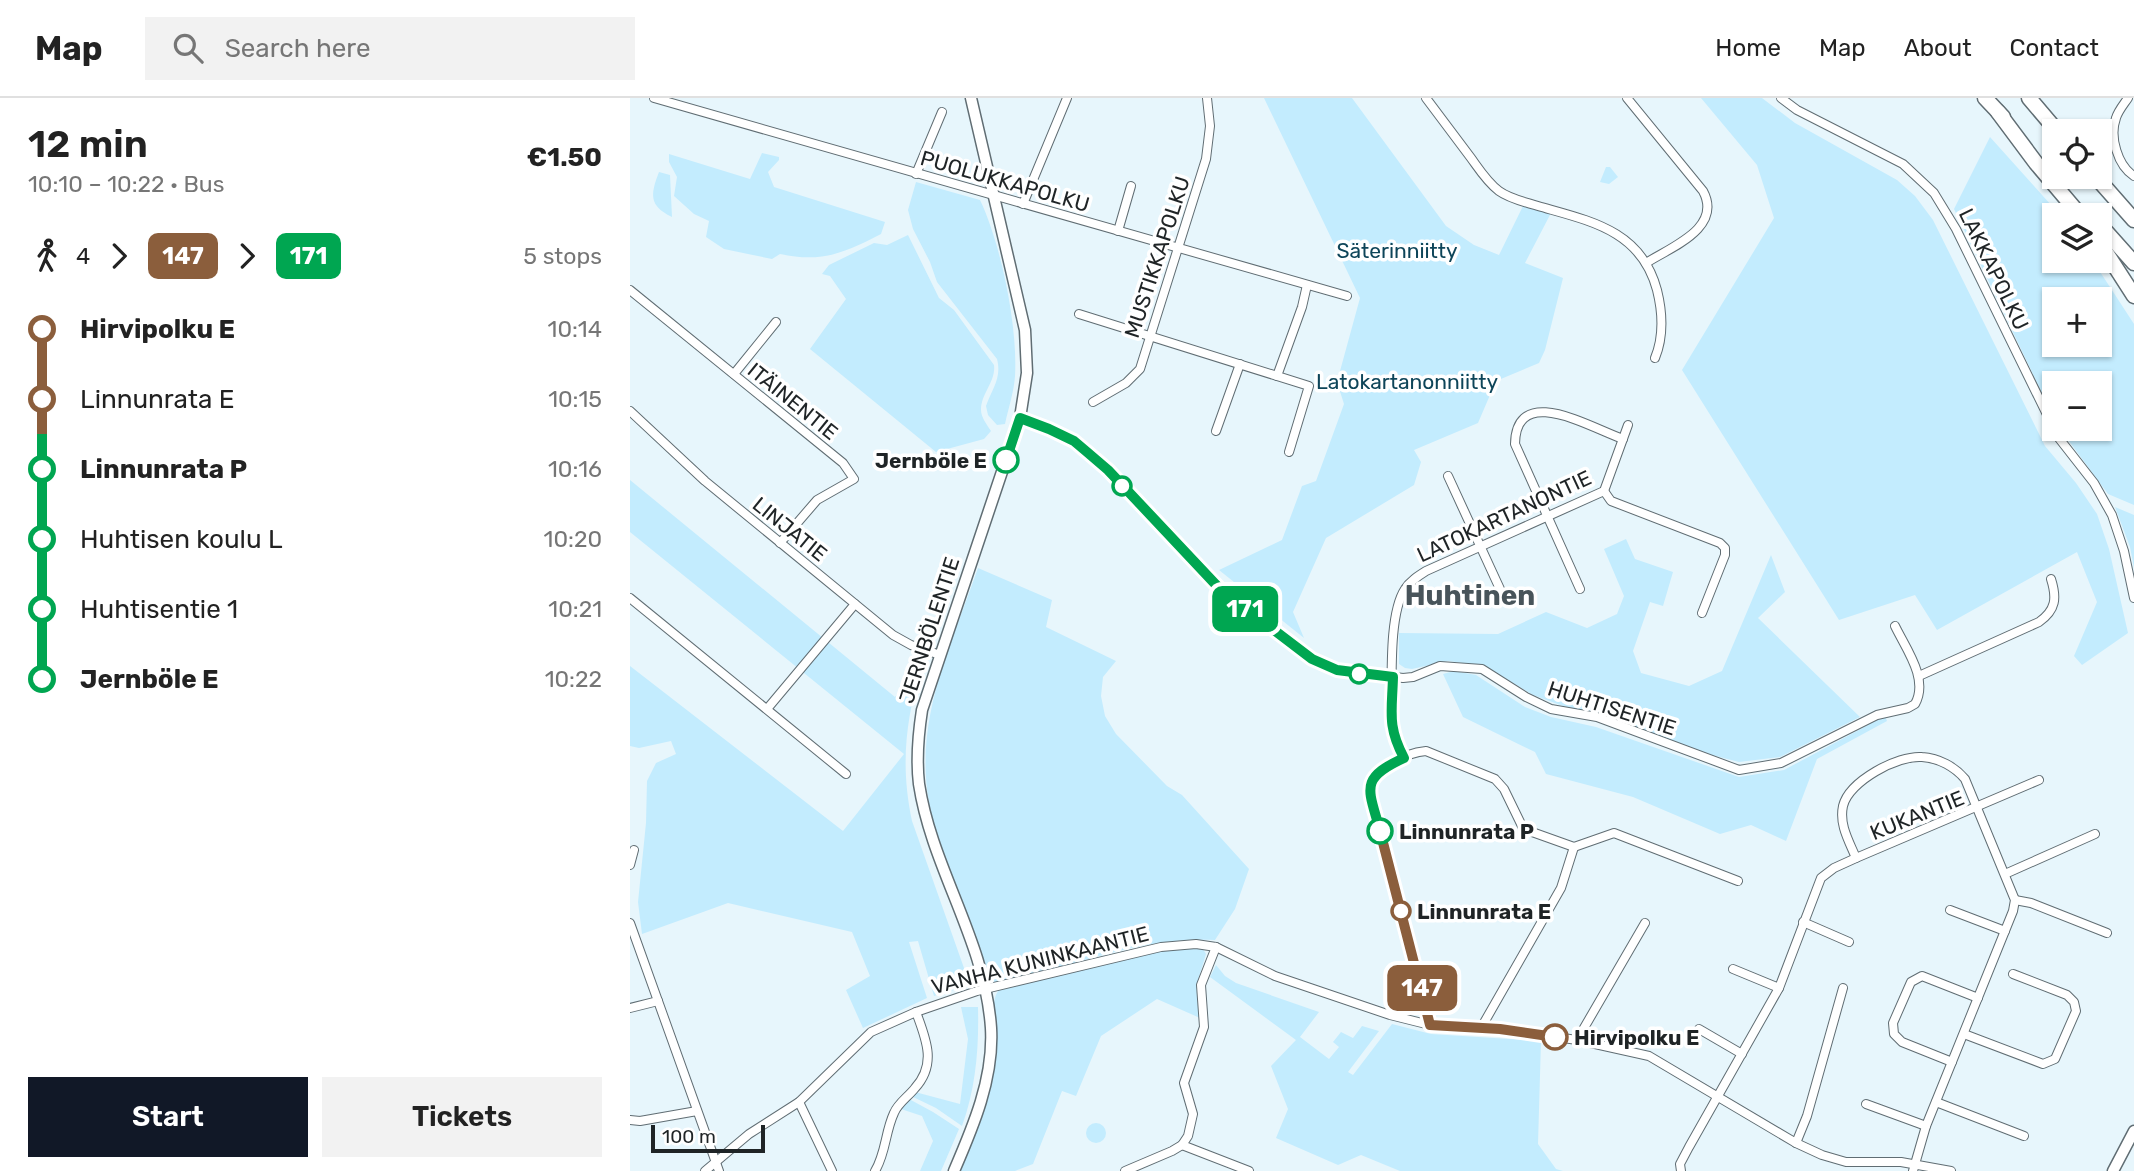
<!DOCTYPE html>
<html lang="en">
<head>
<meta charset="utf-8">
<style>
	:root { --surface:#fff; --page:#f2f2f2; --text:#222; --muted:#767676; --line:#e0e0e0; --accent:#111827 }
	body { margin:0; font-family:Rubik,sans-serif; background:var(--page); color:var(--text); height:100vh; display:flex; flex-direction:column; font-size:26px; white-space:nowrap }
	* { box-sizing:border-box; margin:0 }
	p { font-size:23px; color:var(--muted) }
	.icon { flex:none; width:38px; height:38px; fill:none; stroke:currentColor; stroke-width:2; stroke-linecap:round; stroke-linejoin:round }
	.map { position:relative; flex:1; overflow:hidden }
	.details { display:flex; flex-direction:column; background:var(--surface); width:630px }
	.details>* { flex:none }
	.badge { padding:0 14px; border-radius:10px; font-size:24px; line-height:46px }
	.tools { position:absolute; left:1412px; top:21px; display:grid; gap:14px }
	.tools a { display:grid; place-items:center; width:70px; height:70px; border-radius:0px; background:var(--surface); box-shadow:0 2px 5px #0004; font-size:35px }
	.scale { position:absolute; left:21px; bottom:18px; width:114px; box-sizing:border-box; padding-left:7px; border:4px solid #1f2426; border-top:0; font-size:19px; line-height:24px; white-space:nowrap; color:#1f2426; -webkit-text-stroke:5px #fff; paint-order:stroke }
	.map>.badge { position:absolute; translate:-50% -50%; box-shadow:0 0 0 4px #fff }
	.legs { display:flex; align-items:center; gap:10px; height:77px; padding:0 28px; font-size:23px }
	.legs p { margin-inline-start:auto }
	.summary { display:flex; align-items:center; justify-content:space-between; height:119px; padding:0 28px }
	h1 { font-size:38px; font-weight:600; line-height:52px }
	.cta { display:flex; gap:14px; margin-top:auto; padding:14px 28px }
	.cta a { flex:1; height:80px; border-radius:0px; background:var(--accent); color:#fff; font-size:28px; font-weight:600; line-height:80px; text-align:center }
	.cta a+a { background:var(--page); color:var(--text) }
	ul { padding:0 28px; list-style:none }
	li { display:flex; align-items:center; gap:24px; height:70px; font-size:26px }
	li i { display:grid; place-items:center; width:10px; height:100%; margin:0 9px; background:currentColor }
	li i::after { content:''; width:18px; height:18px; margin:-9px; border:5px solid; border-radius:50%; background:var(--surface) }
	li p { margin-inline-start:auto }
	li:first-child i { background:linear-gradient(#0000 50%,currentColor 0) }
	li:last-child i { background:linear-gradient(currentColor 50%,#0000 0) }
	header { display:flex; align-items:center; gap:42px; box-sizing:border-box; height:98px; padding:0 35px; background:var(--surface); border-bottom:2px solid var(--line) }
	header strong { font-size:33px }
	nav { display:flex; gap:38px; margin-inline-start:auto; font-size:24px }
	.search { width:490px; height:63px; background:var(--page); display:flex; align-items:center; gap:18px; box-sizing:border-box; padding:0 24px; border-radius:0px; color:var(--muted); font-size:26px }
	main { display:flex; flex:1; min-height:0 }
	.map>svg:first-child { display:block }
</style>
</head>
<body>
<header>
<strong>Map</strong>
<div class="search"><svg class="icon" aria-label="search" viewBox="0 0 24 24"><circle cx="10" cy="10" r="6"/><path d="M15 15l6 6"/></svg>Search here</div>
<nav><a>Home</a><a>Map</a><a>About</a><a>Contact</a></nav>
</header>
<main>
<section class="details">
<div class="summary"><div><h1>12 min</h1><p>10:10 – 10:22 · Bus</p></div><b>€1.50</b></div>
<div class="legs"><svg class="icon" aria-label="walk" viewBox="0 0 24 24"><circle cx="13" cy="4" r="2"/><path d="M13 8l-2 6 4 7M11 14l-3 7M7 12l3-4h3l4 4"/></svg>4<svg class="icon" aria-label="forward" viewBox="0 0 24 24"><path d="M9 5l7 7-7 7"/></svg><b class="badge" style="background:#8b5e3c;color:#fff">147</b><svg class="icon" aria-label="forward" viewBox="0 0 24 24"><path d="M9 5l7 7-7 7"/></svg><b class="badge" style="background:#00a651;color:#fff">171</b><p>5 stops</p></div>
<ul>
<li><i style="color:#8b5e3c"></i><b>Hirvipolku E</b><p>10:14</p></li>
<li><i style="color:#8b5e3c"></i><span>Linnunrata E</span><p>10:15</p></li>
<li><i style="color:#00a651"></i><b>Linnunrata P</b><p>10:16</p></li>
<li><i style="color:#00a651"></i><span>Huhtisen koulu L</span><p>10:20</p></li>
<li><i style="color:#00a651"></i><span>Huhtisentie 1</span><p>10:21</p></li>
<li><i style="color:#00a651"></i><b>Jernböle E</b><p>10:22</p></li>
</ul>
<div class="cta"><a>Start</a><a>Tickets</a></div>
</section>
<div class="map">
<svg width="1504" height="1073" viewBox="0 0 1504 1073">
	<rect width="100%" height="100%" fill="#e7f6fc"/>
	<!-- green -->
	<g fill="#c3ecfe" fill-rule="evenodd">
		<polygon points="634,0 722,0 816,128 844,147 869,157 893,108 921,115 895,165 933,180 915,252 909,265 866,283 848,325 784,352 791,364 784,387 696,440 663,514 674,540 589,472 652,442 672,388 686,383 714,306 707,284 730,200"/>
		<polygon points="1071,0 1132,0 1165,25 1267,82 1285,98 1303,122 1415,348 1446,385 1467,416 1479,451 1498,535 1452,567 1444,558 1467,504 1447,454 1307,532 1285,497 1209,522 1052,272 1144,120 1127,67"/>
		<path d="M1360 39 1430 117H1424V163H1463L1504 226V407L1478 396 1430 331H1470V285H1424V320L1324 111ZM1424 201H1470V247H1424Z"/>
		<path d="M132 55 149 59V62L138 74 144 89 255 124 251 136C214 155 192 165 150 156L142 161 94 151 76 139 79 123 64 116 44 98 47 79 39 64V56L120 81Z"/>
		<polygon points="976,69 980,69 988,79 979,86 970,84"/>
		<path d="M29 74 40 77 42 119C19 108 20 97 29 74Z"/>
		<path d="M286 84 350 102C371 146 388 229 385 278 384 294 378 311 375 326L367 327 358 317 356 308C362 291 372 280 367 261L307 184 300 164 283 131 278 112Z"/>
		<path d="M278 137 309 200 324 212 364 267C366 284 351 295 351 312 351 319 357 327 361 333L354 341 306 354 180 251 216 201 200 178 192 176 199 167 244 145 257 147Z"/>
		<path d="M0 382 265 599 291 568C276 623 270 666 282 723L340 887 304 898 288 843 279 844 297 900 233 930 216 892 240 878 222 834 98 805 12 836 8 804 16 725 17 683 26 665 46 656 41 643 9 650 0 648V568L213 733 274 656 0 434Z"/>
		<polygon points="1485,409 1504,417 1504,470 1500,449"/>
		<polygon points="996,441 1005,461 1043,474 1033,508 1020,504 1003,553 1011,575 1059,588 1092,573 1141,457 1155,494 1128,520 1230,619 1150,659 1109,664 1082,657 974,618 933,608 903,597 855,568 818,563 782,571 775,570 769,566 769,535 868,536 916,514 957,530 987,516 994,498 974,451"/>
		<path d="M348 470 422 502 416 529 486 563 473 579 471 598 475 618 486 636 537 688 552 697 619 771 605 811 585 842C513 838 439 868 371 887L361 884C345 830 317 778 303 723 279 631 318 556 348 470Z"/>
		<polygon points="824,573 846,577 895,609 921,619 966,629 1109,679 1154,672 1255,618 1257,623 1187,661 1156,743 1121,727 1090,736 1003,699 916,676 905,654 833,619 813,576"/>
		<path d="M558 849 573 851 576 856C567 887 564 886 570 920L527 901 471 938 446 998 432 993 403 1066 385 1073H330C350 1028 363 996 367 946 368 930 358 905 369 892L530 853Z"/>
		<polygon points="586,867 595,878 606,885 689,914 670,939 699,961 709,949 703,944 711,934 723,940 732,928 749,933 718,974 723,977 762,926 801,936 911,943 908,1046 926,1071 933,1073 770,1073 731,1057 708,1067 646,1040 658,1011 641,968 666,942 580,879"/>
		<path d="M331 909H348C349 950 346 989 332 1028L306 1010 281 998 285 994 330 1006 338 941Z"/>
		<polygon points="279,1001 303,1014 329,1031 311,1073 290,1073 303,1043 292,1018 271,1011"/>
		<circle cx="466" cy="1035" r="10"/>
	</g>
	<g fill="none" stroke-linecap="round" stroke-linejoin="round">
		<!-- street casing -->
		<g stroke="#606d73" stroke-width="10">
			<g id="street">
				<polyline points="24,0 717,198"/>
				<path d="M796 0C811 20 826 40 841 60 849 71 857 84 869 93 880 101 895 104 908 108 960 123 1011 132 1027 192 1033 216 1034 238 1025 260"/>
				<path d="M997 0 1073 93C1093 130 1041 149 1016 165"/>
				<polyline points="1151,0 1167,12 1273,66 1304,95 1326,131 1428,339 1464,385 1482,417 1494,453 1504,500"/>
				<path d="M1498 0C1494 6 1488 13 1486 20 1479 39 1488 68 1504 78"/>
				<polyline points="286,76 312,14"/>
				<polyline points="393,106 437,0"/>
				<polyline points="488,133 501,88"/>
				<polyline points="0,192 213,365 224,381 187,402 150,445"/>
				<polyline points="449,216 679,288 659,354"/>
				<polyline points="104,276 146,224"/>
				<polyline points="647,278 672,209 677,187"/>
				<polyline points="463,304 496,285 510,271 576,61 580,28 577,0"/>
				<polyline points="0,313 75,383 263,537 281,547 310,557"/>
				<path d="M390 320 419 331 444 343 478 372 589 490 682 561 707 572 773 580 783 579 810 568 852 571 896 599 921 611 967 619 1109 672 1151 665 1247 617 1278 610 1285 606C1299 581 1276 551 1265 528"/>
				<polyline points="586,333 610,266"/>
				<polyline points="818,378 870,491"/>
				<polyline points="974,393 981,403 1090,445 1095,450 1095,457 1072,515"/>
				<path d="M950 491 885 346C886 284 961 330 993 341"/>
				<polyline points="0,500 216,676"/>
				<path d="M1289 578 1409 524C1426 512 1427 500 1421 481"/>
				<polyline points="137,611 225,506"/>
				<path d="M773 660 762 637 761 627C763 592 757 518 775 491 780 483 788 478 796 473L974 393 998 327"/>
				<path d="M1226 760C1219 743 1209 727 1213 708 1219 683 1268 657 1292 659 1309 660 1325 669 1335 681L1385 802 1383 813 1296 1028 1283 1073"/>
				<polyline points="0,767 4,752"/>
				<polyline points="1375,776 1465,736"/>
				<polyline points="1385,802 1401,805 1477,835"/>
				<polyline points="1320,812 1375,833"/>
				<polyline points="1173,824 1219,844"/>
				<polyline points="0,825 89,1073"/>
				<polyline points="1103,871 1149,890"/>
				<polyline points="0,910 28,903"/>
				<path d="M800 927 740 695C740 672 775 655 796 653L865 681 874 691 892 728 902 734 944 749 984 735 1108 783"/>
				<polyline points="851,930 931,790 944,749"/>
				<polyline points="1069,931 1112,956"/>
				<polyline points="1334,936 1413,966 1425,961 1446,913 1444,904 1437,897 1383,876"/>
				<polyline points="947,942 1015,825"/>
				<polyline points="1322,964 1272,944 1264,936 1263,925 1281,884 1292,878 1348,900"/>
				<polyline points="169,1004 202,1073"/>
				<polyline points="1306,1004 1394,1038"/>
				<polyline points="1236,1006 1296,1028"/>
				<polyline points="0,1022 10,1023 67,1013"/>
				<polyline points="1166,1045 1177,1018 1213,890"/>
				<polyline points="552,1047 619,1073"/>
				<polyline points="75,1073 119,1036 169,1004 241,934 286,914 347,893 531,849 566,846 586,849 645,878 760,917 800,927 870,931 947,942 1019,958 1166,1045 1192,1057 1216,1064 1271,1064 1321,1073"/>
				<path d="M245 1073C256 1055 255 1034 264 1015 268 1005 278 999 285 990 307 966 296 941 286 914"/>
				<polyline points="495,1073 542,1053 552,1047 558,1038 563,1016 554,985 574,929 571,887 586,849"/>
				<polyline points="1051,1073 1050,1066 1059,1049 1149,890 1191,780 1204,770 1226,760 1409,682"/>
			</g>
		</g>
		<!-- secondary casing -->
		<g stroke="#606d73" stroke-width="13">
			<g id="secondary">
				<path d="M324 1073C343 1029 364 980 361 930 355 842 302 771 289 686 286 661 288 638 292 612L390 320 397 275 395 232 341 0"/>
				<polyline points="1483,1073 1504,1033"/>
			</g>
		</g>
		<!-- highway casing -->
		<g stroke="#606d73" stroke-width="17">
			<g id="highway">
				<polyline points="1355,0 1373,19"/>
				<polyline points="1399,0 1427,33"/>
				<polyline points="1368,14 1406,65 1450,117"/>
				<polyline points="1466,79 1504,122"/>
				<polyline points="1470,127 1504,165"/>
				<polyline points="1470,145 1504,198"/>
			</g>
		</g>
		<!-- street -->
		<use href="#street" stroke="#fff" stroke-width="8"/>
		<!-- secondary -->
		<use href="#secondary" stroke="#fff" stroke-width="10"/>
		<!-- highway -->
		<use href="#highway" stroke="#fff" stroke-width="14"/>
	</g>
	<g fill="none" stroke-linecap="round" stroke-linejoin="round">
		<!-- line-1 casing -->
		<g stroke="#fff" stroke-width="16">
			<polyline id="line-1" points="750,733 800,927 870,931 925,939"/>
		</g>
		<!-- line-2 casing -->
		<g stroke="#fff" stroke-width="16">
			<path id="line-2" d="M376 362 390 320 419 331 444 343 457 354 478 372 589 490 682 561 707 572 763 579C762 614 757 628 774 660 728 681 739 691 750 733"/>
		</g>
		<!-- line-1 -->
		<use href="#line-1" stroke="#8b5e3c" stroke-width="10"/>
		<!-- line-2 -->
		<use href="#line-2" stroke="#00a651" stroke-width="10"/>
	</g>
	<!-- markers -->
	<g fill="#fff" stroke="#00a651" stroke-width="3.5">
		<circle cx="376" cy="362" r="12"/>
		<circle cx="492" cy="388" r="9"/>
		<circle cx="729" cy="576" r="9"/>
		<circle cx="750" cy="733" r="12"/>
	</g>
	<g fill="#fff" stroke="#8b5e3c" stroke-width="3.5">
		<circle cx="771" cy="813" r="9"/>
		<circle cx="925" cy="939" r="12"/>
	</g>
	<g text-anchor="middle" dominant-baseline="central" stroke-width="7" stroke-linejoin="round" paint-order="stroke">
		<!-- street labels -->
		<g font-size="21" fill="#1f2426" stroke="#fff">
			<text transform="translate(375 83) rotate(16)">PUOLUKKAPOLKU</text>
			<text transform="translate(527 159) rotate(-72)">MUSTIKKAPOLKU</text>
			<text transform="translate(1364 171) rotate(64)">LAKKAPOLKU</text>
			<text transform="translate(163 303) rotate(39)">ITÄINENTIE</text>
			<text transform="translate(874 418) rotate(-25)">LATOKARTANONTIE</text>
			<text transform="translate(160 431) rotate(39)">LINJATIE</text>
			<text transform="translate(299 532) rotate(-72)">JERNBÖLENTIE</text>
			<text transform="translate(982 610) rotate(18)">HUHTISENTIE</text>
			<text transform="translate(1287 717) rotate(-22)">KUKANTIE</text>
			<text transform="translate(410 862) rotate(-14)">VANHA KUNINKAANTIE</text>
		</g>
		<!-- park labels -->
		<g font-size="21" fill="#0e4559" stroke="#fff">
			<text x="767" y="152">Säterinniitty</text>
			<text x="777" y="283">Latokartanonniitty</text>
		</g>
		<!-- stop labels -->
		<g font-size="21" font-weight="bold" fill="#1f2426" stroke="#fff" text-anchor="start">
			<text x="357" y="362" text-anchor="end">Jernböle E</text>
			<text x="769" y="733">Linnunrata P</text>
			<text x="787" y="813">Linnunrata E</text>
			<text x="944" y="939">Hirvipolku E</text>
		</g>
		<!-- district labels -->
		<g font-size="28" font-weight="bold" fill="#48545a" stroke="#fff">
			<text x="840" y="497">Huhtinen</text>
		</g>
	</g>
</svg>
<div class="tools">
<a><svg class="icon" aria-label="locate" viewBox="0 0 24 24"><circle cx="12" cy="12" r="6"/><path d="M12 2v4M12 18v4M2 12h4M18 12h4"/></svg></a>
<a><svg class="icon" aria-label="layers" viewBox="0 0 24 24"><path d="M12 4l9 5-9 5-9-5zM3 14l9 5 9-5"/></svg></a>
<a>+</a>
<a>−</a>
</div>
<div class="scale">100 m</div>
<b class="badge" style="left:792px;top:890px;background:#8b5e3c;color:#fff">147</b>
<b class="badge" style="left:615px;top:511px;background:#00a651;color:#fff">171</b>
</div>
</main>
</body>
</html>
